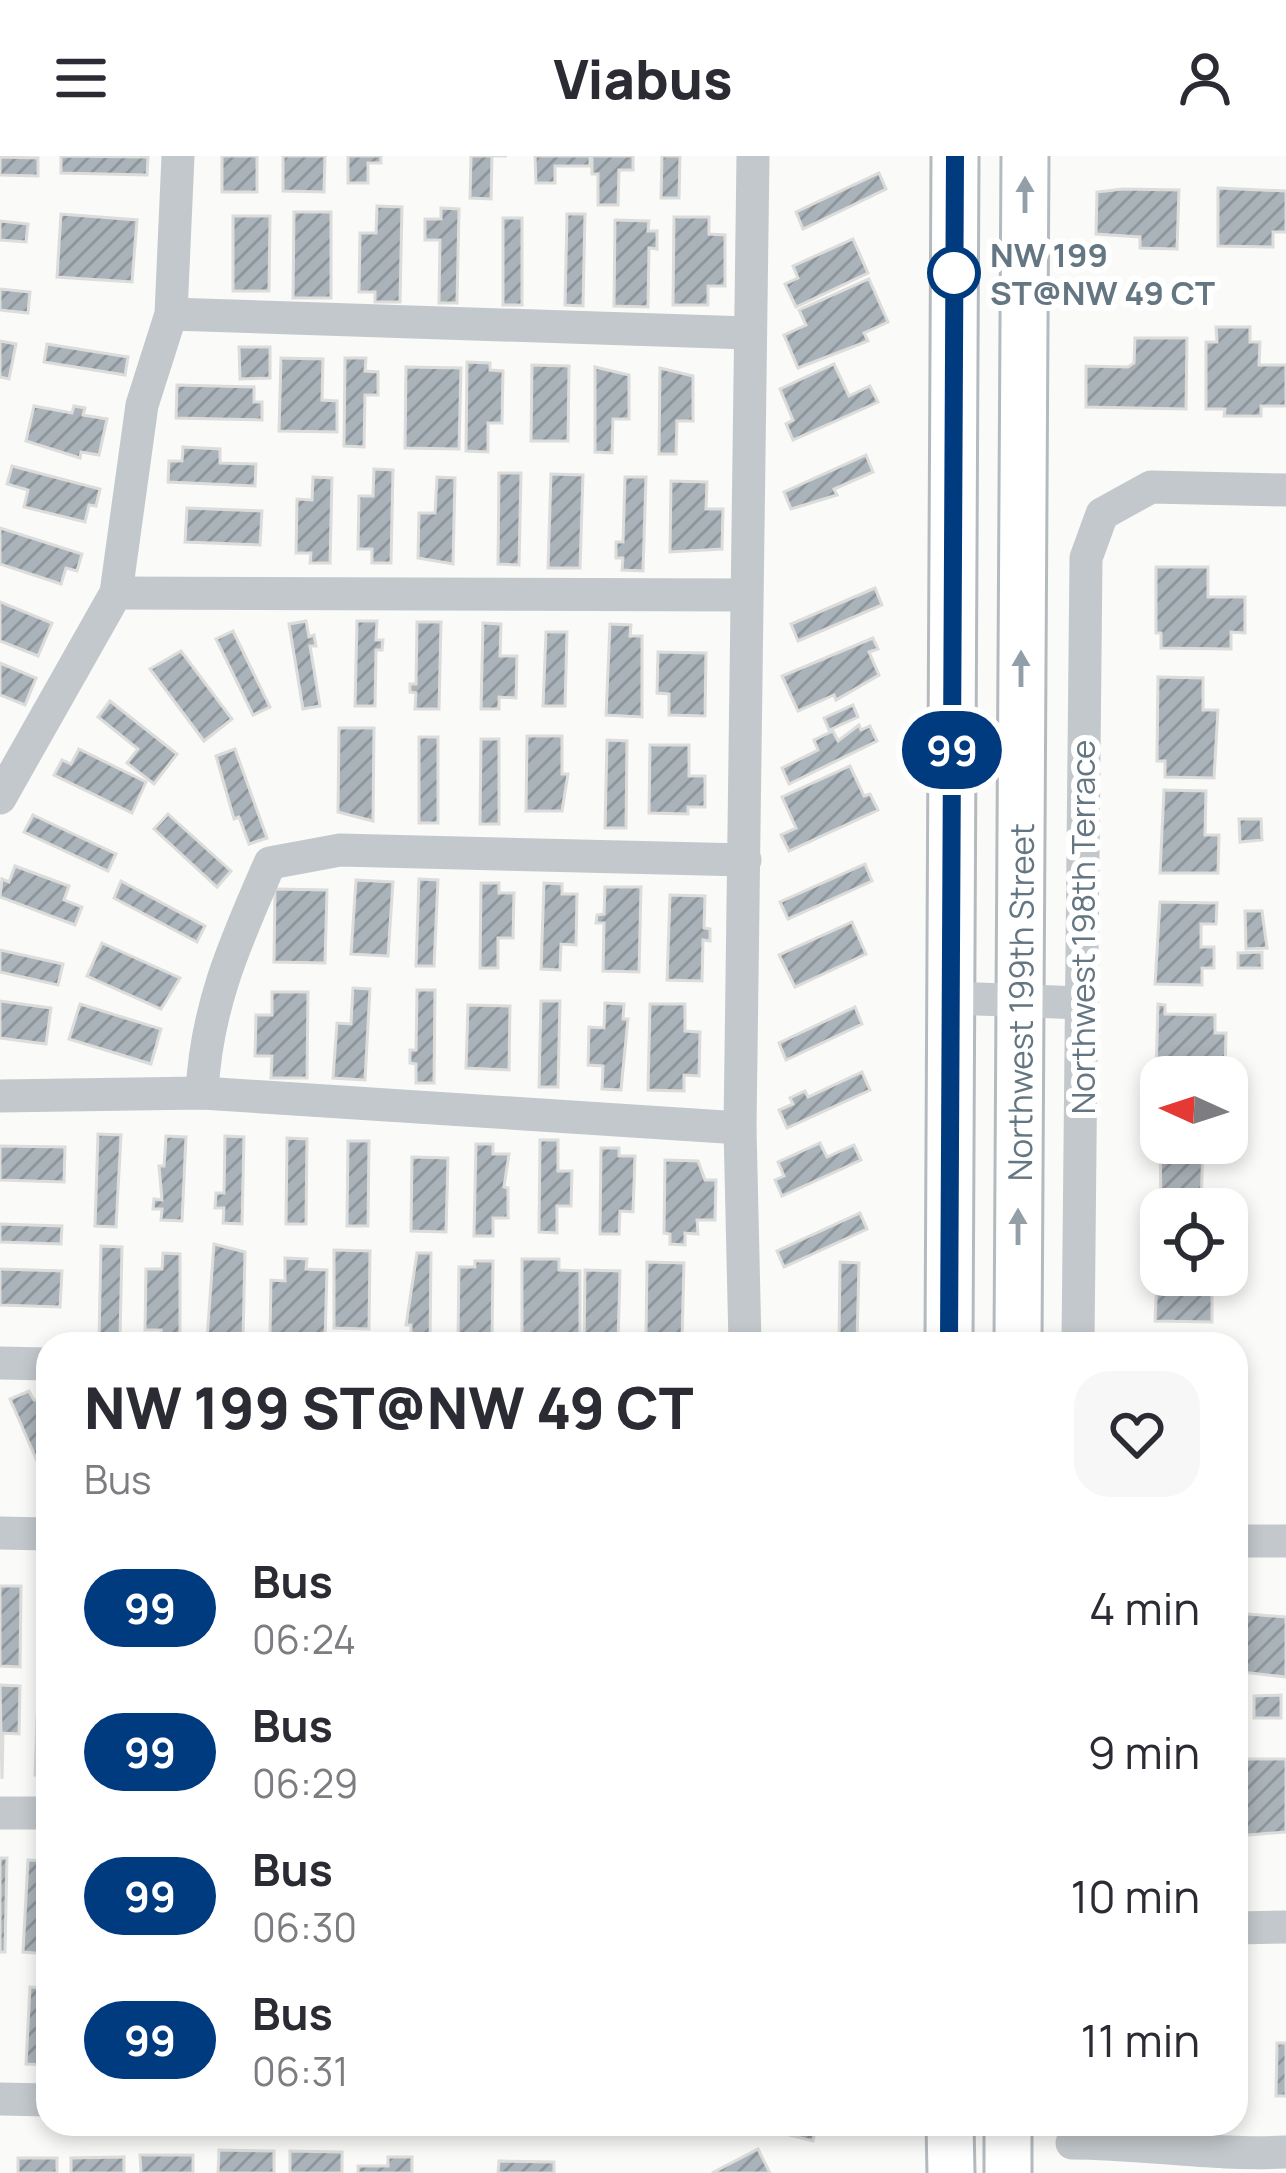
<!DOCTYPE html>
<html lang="en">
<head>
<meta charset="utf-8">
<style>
	:root { --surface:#fff; --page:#f7f7f7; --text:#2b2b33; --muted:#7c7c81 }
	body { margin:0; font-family:Manrope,sans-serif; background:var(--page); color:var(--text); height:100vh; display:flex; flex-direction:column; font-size:45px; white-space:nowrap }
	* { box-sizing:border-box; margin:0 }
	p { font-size:39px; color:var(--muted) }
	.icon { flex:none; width:66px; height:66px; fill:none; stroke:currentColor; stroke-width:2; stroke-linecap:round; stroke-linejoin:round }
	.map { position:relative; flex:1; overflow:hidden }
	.drawer { position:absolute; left:36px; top:1176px; width:1212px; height:804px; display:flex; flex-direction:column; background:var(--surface); border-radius:36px; box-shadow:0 6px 18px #0003 }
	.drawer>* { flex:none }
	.badge { padding:0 24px; border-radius:39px; font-size:42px; line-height:78px }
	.needle { width:78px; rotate:273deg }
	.buttons { position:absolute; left:1140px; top:900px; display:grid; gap:24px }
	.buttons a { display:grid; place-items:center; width:108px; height:108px; border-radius:24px; background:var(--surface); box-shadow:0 6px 18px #0003; font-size:60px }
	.map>.badge { position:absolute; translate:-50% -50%; box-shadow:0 0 0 6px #fff }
	.round { display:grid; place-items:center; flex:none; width:126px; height:126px; border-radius:36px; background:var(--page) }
	.head { display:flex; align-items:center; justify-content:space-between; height:204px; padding:0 48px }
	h1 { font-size:57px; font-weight:800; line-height:90px }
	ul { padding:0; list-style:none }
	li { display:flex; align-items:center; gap:36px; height:144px; padding:0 48px }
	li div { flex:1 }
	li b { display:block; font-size:45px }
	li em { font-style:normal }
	li .badge { min-width:132px; font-weight:700; text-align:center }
	header { display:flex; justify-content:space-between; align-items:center; height:156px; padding:0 48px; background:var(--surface); font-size:54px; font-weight:800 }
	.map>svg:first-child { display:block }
</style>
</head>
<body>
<header><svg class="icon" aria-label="menu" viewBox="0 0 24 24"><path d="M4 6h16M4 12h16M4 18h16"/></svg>Viabus<svg class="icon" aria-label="person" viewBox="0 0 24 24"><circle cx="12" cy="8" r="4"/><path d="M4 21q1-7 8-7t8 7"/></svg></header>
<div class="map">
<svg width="1286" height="2017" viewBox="0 0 1286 2017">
	<defs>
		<pattern id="building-hatch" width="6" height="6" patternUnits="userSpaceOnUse" patternTransform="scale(3)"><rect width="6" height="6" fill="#aab3b9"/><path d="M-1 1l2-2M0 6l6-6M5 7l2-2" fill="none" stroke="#8e969c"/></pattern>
	</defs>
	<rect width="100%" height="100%" fill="#fafaf8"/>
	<!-- building -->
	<g fill="url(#building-hatch)" stroke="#dcdcda" stroke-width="3">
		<polygon points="61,0 148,1 147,19 61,17"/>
		<rect x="222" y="0" width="35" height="36"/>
		<polygon points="283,0 325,0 324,36 283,35"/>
		<polygon points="348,0 381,0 381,7 368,7 368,27 348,27"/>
		<polygon points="471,0 507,0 492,0 491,43 470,42"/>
		<polygon points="535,0 590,0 590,10 555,10 555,27 536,27"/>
		<polygon points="592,0 633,0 633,14 619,14 618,49 598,49 598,18 592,18"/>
		<polygon points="662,0 680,0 679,42 661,42"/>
		<polygon points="0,1 38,2 38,20 0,19"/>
		<polygon points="879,17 886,33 803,73 796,56"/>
		<polygon points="1218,32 1286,35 1286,76 1273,76 1273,91 1218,90"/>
		<polygon points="1123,33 1179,34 1177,93 1140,92 1140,81 1096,78 1097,36"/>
		<polygon points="377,50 402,51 400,146 375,146 375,136 359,136 360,77 376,77"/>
		<polygon points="441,52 459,53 457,147 439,147 440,84 425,84 425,63 441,63"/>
		<polygon points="294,56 331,56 331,142 293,142"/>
		<polygon points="61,58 137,64 132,126 57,121"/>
		<polygon points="567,58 585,58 583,150 565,149"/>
		<polygon points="233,60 270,60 269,135 233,135"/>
		<polygon points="674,61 709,61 709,78 725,79 725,130 708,130 708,149 673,149"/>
		<rect x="503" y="62" width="19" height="87"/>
		<polygon points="615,64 649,65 648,75 657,75 657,93 649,92 648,151 614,150"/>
		<polygon points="0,65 28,68 26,86 0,84"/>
		<polygon points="853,83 868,117 796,151 785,128 798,122 793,110"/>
		<polygon points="869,123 888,166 864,177 868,185 798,212 784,179 806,169 799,154"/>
		<polygon points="0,133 30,136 28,157 0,154"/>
		<polygon points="1216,171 1250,171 1250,186 1260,186 1259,209 1286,209 1286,250 1261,250 1261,260 1224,260 1225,253 1206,253 1206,186 1217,186"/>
		<polygon points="1135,182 1187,182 1186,253 1086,251 1086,210 1128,211 1134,207"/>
		<polygon points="0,185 16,188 9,223 0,221"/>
		<polygon points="47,188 128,201 125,219 44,206"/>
		<polygon points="239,191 270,191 270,222 240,223"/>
		<polygon points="281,202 323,203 322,244 337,245 337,276 279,275"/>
		<polygon points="345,202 366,202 365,215 378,216 378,239 365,239 364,291 344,290"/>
		<polygon points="467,206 490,207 490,214 503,215 502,267 488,267 488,296 466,295"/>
		<polygon points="834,208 849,240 870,230 878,246 793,284 786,268 793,264 780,233"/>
		<polygon points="532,209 569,210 568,285 531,285"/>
		<polygon points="406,211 461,212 459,293 405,292"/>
		<polygon points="595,211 629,219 629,263 613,263 612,297 595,296"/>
		<polygon points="660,212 693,220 693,265 677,265 676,298 659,298"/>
		<polygon points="177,229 254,231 254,246 262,246 262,264 176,262"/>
		<polygon points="34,250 72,257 74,250 85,252 83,259 107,263 99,299 81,296 80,302 26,285"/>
		<polygon points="183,291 220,293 220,307 256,308 255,330 168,326 169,305 182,305"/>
		<polygon points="866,299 873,316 834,333 837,339 791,353 784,336"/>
		<polygon points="12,310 100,333 96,350 89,349 85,366 24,351 28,334 7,328"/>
		<polygon points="374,313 393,314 391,407 372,407 372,393 358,393 359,340 373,340"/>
		<polygon points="499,317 521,317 519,409 498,408"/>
		<polygon points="551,318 583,319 580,412 548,412"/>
		<polygon points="313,321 332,322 330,407 310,407 311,397 296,397 297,343 312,344"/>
		<polygon points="437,321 455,322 453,408 418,402 419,357 435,357"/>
		<polygon points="625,321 646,321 643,415 622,414 623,402 616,402 616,386 623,386"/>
		<polygon points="671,325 707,326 706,353 723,353 722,393 670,396"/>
		<polygon points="187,352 262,355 260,389 185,386"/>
		<polygon points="0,372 82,398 77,415 66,412 61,428 0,408"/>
		<polygon points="1156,411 1208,411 1208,441 1245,441 1245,477 1231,476 1231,493 1161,492 1161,477 1156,477"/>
		<polygon points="875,432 882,449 798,485 791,468"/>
		<polygon points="0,446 52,467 38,500 0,485"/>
		<polygon points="306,465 309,481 314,479 316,490 310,490 320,550 303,553 289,468"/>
		<polygon points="357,465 377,465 376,484 383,484 382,494 376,494 375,550 355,550"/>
		<polygon points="417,466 441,466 439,553 415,553 416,537 410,536 410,528 416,528"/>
		<polygon points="483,467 501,468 500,500 517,500 516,542 499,541 499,553 481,553"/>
		<polygon points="610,468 631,469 630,480 642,480 642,561 606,559"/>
		<polygon points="233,475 270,551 253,559 216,483"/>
		<polygon points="546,476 567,476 565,550 543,550"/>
		<polygon points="873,482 878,493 869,496 879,519 836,544 834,539 798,555 782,520"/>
		<polygon points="181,495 232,563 204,585 150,513"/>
		<polygon points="658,496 706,497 705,560 669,559 669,538 657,537"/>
		<polygon points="0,507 36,522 25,549 0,539"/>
		<polygon points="1158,521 1203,522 1203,554 1218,554 1214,622 1165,621 1165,605 1157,605"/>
		<polygon points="110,545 177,598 154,628 127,607 138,593 98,561"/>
		<polygon points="853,549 858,561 829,574 824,562"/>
		<polygon points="859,569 861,574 870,570 877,585 789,628 782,612 818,594 814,584 833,575 838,585"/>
		<polygon points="339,572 374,572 373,665 338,656"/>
		<polygon points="527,580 562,580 562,618 568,618 562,655 526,655"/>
		<rect x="419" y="581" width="19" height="86"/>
		<polygon points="481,583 499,583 499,668 480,668"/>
		<polygon points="607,584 627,585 626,672 605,672"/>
		<polygon points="650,589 689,589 689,620 705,620 705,651 688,651 688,658 649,657"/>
		<polygon points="79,593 146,626 132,657 54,619 62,604 71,608"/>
		<polygon points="235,593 267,682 249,688 239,661 234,663 216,600"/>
		<polygon points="850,610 864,640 870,638 878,654 789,695 781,679 796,672 782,641"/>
		<polygon points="1164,634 1206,635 1205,679 1219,679 1218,717 1160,717"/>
		<polygon points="168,658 231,715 217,731 154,673"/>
		<polygon points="33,659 116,698 108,715 24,676"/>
		<polygon points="1239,663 1261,663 1262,684 1240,686"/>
		<polygon points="865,708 872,725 788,763 780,746"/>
		<polygon points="15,710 69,730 64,744 82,751 75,769 0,741 2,723 9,726"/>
		<polygon points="419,723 438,724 434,810 416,810"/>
		<polygon points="356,724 393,726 388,800 351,798"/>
		<polygon points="121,725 205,770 197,786 114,742"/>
		<polygon points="481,727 499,727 499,737 514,737 513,782 498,782 498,812 480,812"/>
		<polygon points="544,727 562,728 562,738 577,738 576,789 561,788 560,814 541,813"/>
		<polygon points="605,731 641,731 639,816 603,815 604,767 596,767 597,759 604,758"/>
		<polygon points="275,733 327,734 325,807 274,806"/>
		<polygon points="670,739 705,740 704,772 710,773 710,785 703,784 702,825 667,824"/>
		<polygon points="1160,746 1217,747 1216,768 1201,768 1201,791 1214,791 1214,812 1202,812 1202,829 1155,828"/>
		<polygon points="1245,755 1262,755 1267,792 1246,793"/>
		<polygon points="852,766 866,798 795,831 779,799"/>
		<polygon points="102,787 180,822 161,853 87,820"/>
		<polygon points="0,794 63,808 58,829 0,816"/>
		<polygon points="1262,796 1262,812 1238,812 1238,797"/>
		<polygon points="353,832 370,833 365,924 333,922 337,867 351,868"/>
		<polygon points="417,834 435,834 434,927 416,927 416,908 410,907 410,894 416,894"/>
		<polygon points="272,836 308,836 307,922 271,922 272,900 255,900 256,859 272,859"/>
		<polygon points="0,845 51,852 46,888 0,882"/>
		<polygon points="541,845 560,845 558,931 539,931"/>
		<polygon points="605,847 624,848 623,863 628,863 621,934 602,933 603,910 588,909 589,871 604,872"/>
		<polygon points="80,848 161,873 151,908 69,883"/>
		<polygon points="650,848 685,848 685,875 700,876 699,920 684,919 684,935 648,934"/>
		<polygon points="1158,848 1165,849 1165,858 1215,859 1215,877 1226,877 1225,921 1161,921 1161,951 1155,951"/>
		<polygon points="468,849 510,850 509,914 466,912"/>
		<polygon points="855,851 862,868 786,904 779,887"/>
		<polygon points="862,916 870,934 787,972 779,954 793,948 790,942 805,935 808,941"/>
		<polygon points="1160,970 1161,987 1203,987 1201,1053 1161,1053 1161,1063"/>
		<polygon points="98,978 121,979 116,1071 95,1070"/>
		<polygon points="166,980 186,981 182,1065 161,1064 162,1053 153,1053 154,1043 162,1044 159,1010 164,1010"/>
		<polygon points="225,980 244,981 242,1068 223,1067 224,1052 215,1052 216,1037 224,1037"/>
		<polygon points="287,982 307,983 306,1068 286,1068"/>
		<polygon points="540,984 558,984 558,1015 572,1015 571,1050 557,1050 557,1077 539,1076"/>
		<polygon points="348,985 369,985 368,1070 347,1070"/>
		<polygon points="820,987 827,1001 854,989 861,1004 782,1040 775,1024 784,1020 778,1006"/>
		<polygon points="476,988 493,988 493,998 509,998 504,1031 508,1032 508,1062 493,1062 493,1080 474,1080"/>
		<polygon points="0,990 65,991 64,1026 0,1024"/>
		<polygon points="601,992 619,992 619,1000 635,1000 633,1056 620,1055 619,1078 600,1078"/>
		<polygon points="412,1001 448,1002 446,1076 411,1075"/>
		<polygon points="665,1004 698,1005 705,1024 716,1024 715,1064 697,1064 698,1078 685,1077 685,1089 670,1088 670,1078 664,1077"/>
		<polygon points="860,1057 867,1073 784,1111 777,1095"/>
		<polygon points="0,1068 62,1070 61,1088 0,1086"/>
		<polygon points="1159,1082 1161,1119 1212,1119 1212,1166 1155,1165"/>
		<polygon points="214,1088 245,1096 243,1183 207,1182"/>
		<polygon points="101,1090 122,1091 120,1182 99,1182"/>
		<polygon points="334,1094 370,1095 369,1173 334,1172"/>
		<polygon points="163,1097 180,1098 180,1184 161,1183 161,1174 145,1174 146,1113 162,1113"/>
		<polygon points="417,1097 431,1097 430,1188 411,1188 411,1169 406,1169"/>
		<polygon points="285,1102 307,1103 306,1113 327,1114 325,1185 285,1187 286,1179 270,1179 271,1124 285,1125"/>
		<polygon points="522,1103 559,1103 559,1114 580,1115 580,1188 522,1188"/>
		<polygon points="475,1105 493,1105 492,1188 458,1182 459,1111 475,1111"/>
		<polygon points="647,1106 684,1107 682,1182 646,1181"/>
		<polygon points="840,1106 859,1107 857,1188 839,1188"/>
		<polygon points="0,1113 62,1115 60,1151 0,1149"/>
		<polygon points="585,1114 620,1115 618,1188 584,1188"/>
		<polygon points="29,1235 34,1244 48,1242 48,1330 10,1243"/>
		<polygon points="41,1418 48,1419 48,1498 38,1498"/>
		<polygon points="0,1430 21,1430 20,1511 0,1510"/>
		<polygon points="1236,1457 1286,1461 1286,1521 1241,1516"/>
		<polygon points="0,1529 20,1530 19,1578 3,1577 2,1623"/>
		<polygon points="38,1539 48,1539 48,1620 35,1619"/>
		<polygon points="1281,1539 1281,1562 1254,1562 1254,1540"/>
		<polygon points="1239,1603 1286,1603 1286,1676 1236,1680"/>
		<polygon points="0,1702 7,1702 5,1796 0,1796"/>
		<polygon points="28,1704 48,1705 48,1798 23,1796"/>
		<polygon points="30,1831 48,1832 48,1909 26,1908"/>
		<polygon points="1277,1887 1286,1887 1286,1940 1276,1940"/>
		<polygon points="745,1968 817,1968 813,1985"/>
		<polygon points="758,1993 770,2017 712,2017"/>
		<polygon points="219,1994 274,1995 274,2017 218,2017"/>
		<polygon points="290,1995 342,1996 342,2017 290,2017"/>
		<polygon points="140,1999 193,1999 193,2017 141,2017"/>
		<polygon points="124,2001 124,2017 71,2017 71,2002"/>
		<polygon points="388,2001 412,2001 412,2017 358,2017 358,2010 388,2010"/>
		<rect x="18" y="2002" width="39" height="15"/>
		<polygon points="499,2005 554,2006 554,2017 498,2017"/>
	</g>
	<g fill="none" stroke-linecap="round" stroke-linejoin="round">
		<!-- major casing -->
		<g stroke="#b5babe" stroke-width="51">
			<g id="major">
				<polyline points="949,1188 955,0"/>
				<path id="s1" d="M1018 1188 1025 0"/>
				<polyline points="950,1968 951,2017"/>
				<polyline points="1008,2017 1008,1968"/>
			</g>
		</g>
		<!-- minor -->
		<g stroke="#c3c8cc" stroke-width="33">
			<polyline points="171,158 748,177"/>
			<polyline points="116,437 746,439"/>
			<polyline points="0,642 116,437 142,249 171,158 178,0"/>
			<polyline points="951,842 1082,847"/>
			<path d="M202 937C206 850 236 785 270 707L340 694 745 704"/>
			<polyline points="0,940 202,937 740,972"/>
			<polyline points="745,1188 740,972 753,0"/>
			<polyline points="1078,1188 1086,402 1102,358 1151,331 1286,334"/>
			<polyline points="0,1207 48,1208"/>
			<polyline points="0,1377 48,1378"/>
			<polyline points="1236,1385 1286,1385"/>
			<polyline points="0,1657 48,1657"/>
			<polyline points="1236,1772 1286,1771"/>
			<polyline points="0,1943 48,1944"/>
			<path d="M1072 1987C1144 1987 1214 2000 1286 1996"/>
		</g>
		<!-- major -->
		<use href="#major" stroke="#fff" stroke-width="45"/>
	</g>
	<!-- one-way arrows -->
	<defs><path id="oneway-solid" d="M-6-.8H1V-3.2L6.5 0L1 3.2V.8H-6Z" transform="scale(3)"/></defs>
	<g fill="#939fa8">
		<use href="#oneway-solid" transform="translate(1025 39) rotate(-90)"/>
		<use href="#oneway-solid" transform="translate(1021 513) rotate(-90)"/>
		<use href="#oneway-solid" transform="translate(1018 1071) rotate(-90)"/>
	</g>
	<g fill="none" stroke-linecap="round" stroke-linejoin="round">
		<!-- line casing -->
		<g stroke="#fff" stroke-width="27">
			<polyline id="line" points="949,1188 955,0"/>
		</g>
		<!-- line -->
		<use href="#line" stroke="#003b80" stroke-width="18"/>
	</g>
	<!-- markers -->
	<circle fill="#fff" stroke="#003b80" stroke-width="6" cx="954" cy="117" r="24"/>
	<g text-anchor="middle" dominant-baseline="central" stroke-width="12" stroke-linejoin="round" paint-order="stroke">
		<!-- stop labels -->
		<g font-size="33" font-weight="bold" fill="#657683" stroke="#fff" text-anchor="start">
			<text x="990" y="98">NW 199<tspan x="990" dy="38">ST@NW 49 CT</tspan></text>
		</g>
		<!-- street labels -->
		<g font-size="33" fill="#657683" stroke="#fff">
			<text transform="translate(1082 771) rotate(-90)">Northwest 198th Terrace</text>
			<text stroke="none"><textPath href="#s1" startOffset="342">Northwest 199th Street</textPath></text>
		</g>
	</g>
</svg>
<div class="buttons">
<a><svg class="needle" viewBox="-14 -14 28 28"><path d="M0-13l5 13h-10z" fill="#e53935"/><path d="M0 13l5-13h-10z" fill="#7c7c81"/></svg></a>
<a><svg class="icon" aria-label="locate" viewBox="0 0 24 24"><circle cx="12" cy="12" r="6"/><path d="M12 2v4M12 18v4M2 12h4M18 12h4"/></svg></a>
</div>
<b class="badge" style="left:952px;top:594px;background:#003b80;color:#fff">99</b>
<section class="drawer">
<div class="head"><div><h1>NW 199 ST@NW 49 CT</h1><p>Bus</p></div><a class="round"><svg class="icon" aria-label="heart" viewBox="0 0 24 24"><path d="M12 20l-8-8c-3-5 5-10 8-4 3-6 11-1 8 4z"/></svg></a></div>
<ul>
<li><span class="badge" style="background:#003b80;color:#fff">99</span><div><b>Bus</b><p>06:24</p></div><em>4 min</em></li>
<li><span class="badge" style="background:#003b80;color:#fff">99</span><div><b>Bus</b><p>06:29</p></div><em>9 min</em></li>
<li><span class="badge" style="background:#003b80;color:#fff">99</span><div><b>Bus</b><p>06:30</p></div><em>10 min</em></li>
<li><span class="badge" style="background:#003b80;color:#fff">99</span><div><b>Bus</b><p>06:31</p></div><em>11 min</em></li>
</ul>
</section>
</div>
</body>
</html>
